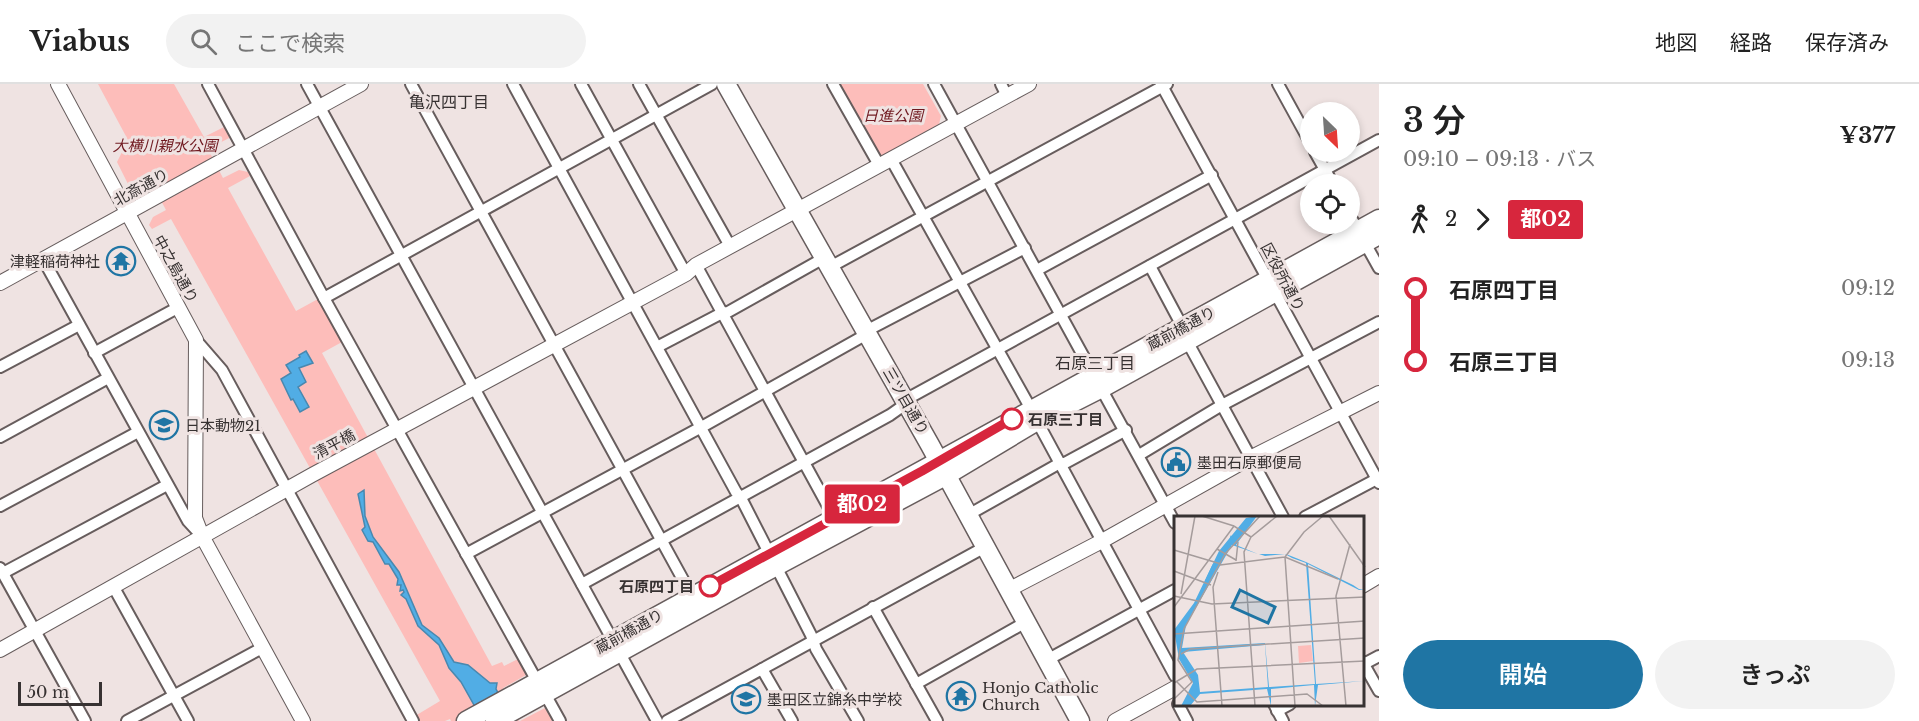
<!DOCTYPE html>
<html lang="ja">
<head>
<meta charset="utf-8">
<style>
	:root { --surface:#fff; --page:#f2f2f2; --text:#222; --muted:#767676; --line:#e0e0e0; --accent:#1f75a4 }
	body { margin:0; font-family:"Libre Baskerville","Noto Sans JP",serif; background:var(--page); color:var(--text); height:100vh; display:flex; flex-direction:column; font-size:22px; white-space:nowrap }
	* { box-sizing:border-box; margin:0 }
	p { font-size:20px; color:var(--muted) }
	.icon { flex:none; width:33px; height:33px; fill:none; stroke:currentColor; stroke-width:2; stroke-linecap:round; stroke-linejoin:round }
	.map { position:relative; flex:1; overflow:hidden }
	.sheet { display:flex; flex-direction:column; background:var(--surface); width:540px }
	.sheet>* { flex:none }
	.badge { padding:0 12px; border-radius:4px; font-size:21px; line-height:39px }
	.needle { width:39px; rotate:155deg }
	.fabs { position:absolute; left:1300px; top:18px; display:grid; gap:12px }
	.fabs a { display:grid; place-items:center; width:60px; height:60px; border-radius:50%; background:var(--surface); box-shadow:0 3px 9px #0003; font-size:30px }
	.scale { position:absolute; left:18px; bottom:15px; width:84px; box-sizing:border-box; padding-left:6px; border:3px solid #373232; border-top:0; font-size:16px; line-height:21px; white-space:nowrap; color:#373232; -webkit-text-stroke:4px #efe3e2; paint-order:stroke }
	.map>.badge { position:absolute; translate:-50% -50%; box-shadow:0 0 0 3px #fff }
	.legs { display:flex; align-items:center; gap:9px; height:66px; padding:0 24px; font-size:20px }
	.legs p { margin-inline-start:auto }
	.overview { display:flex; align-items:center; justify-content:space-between; height:102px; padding:0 24px }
	h1 { font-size:33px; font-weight:600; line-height:45px }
	.action { display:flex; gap:12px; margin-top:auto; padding:12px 24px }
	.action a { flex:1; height:69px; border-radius:36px; background:var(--accent); color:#fff; font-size:24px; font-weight:600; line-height:69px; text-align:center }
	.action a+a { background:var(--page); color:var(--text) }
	ul { padding:0 24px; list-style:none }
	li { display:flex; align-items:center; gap:21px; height:72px; font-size:22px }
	li i { display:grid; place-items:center; width:9px; height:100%; margin:0 8px; background:currentColor }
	li i::after { content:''; width:15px; height:15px; margin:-8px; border:4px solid; border-radius:50%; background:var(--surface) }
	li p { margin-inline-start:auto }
	li:first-child i { background:linear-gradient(#0000 50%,currentColor 0) }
	li:last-child i { background:linear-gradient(currentColor 50%,#0000 0) }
	header { display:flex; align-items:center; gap:36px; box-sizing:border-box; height:84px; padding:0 30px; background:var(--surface); border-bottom:2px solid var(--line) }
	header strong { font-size:28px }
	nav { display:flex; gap:33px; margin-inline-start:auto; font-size:21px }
	.search { width:420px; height:54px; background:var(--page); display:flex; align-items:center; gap:15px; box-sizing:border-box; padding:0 21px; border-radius:33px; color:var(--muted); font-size:22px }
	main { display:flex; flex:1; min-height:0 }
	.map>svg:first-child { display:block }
</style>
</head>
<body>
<header>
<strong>Viabus</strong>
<div class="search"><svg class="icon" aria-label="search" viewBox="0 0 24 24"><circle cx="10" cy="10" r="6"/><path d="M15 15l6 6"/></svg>ここで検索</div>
<nav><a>地図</a><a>経路</a><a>保存済み</a></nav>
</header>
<main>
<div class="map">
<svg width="1379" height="637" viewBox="0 0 1379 637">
	<rect width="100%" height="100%" fill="#efe3e2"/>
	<!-- green -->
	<g fill="#fdbdba">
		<polygon points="98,0 174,0 204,53 226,42 231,53 208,65 223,94 239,86 248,88 250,92 228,104 296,227 318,215 342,258 322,269 492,582 502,578 504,582 518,575 526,591 503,604 519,637 451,637 450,635 445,637 418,637 415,632 440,617 171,135 152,145 149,141 153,133 166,126 151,98 143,102 139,97 129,102 117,78 128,56"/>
		<polygon points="839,0 923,0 941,32 939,40 880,73"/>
		<polygon points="545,624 552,636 551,637 520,637"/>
	</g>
	<!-- water -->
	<g fill="#51ade5" stroke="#4988af" stroke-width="1.5">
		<polygon points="306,267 313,279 299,284 306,298 298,303 309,323 300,328 293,315 291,316 281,295 291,289 286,281 300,273 299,271"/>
		<polygon points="364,406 365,432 373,453 399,488 422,541 439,554 454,578 468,581 490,599 497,599 496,605 514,637 483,637 461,598 449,584 439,561 418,542 406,515 401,511 404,508 403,506 400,507 401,501 397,501 398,495 389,480 385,480 373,458 368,457 362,446 365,443 358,410"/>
	</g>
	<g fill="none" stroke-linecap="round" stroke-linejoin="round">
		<!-- minor casing -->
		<g stroke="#675d5d" stroke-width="14">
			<g id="minor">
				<polyline points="208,0 324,214 538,599"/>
				<polyline points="307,0 657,637"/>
				<polyline points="411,0 692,512"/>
				<polyline points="513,0 736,408 741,414 811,551 816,565 858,637"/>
				<polyline points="581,0 686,190"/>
				<polyline points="639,0 730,162"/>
				<polyline points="833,0 879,81"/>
				<polyline points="934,0 1175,439"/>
				<polyline points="1001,0 1007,12"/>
				<polyline points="1161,0 1379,399"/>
				<polyline points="1278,0 1311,60"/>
				<polyline points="1315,68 1333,100"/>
				<polyline points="891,75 1031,325"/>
				<polyline points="1350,132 1358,146"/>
				<polyline points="1365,159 1379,184"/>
				<polyline points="43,175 188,437 200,450"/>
				<polyline points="696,181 835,435"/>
				<polyline points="1150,182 1182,242"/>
				<polyline points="830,183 1167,0"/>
				<polyline points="1037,186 1212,91"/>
				<polyline points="324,214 712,0"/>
				<polyline points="866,247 1025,164"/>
				<polyline points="196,256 222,286 413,637"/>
				<polyline points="1187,257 1283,433"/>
				<polyline points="657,263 722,229 728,228 824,174"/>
				<polyline points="94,269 179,223"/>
				<polyline points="0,283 79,241"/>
				<polyline points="905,316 1379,56"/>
				<polyline points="1037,337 1175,592"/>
				<polyline points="0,353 108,294"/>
				<polyline points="1139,371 1222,321 1379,238"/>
				<polyline points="0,422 138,348"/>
				<polyline points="968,431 1060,379 1065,379 1126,346"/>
				<polyline points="1305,433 1377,395"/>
				<polyline points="466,470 707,340 867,250"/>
				<polyline points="0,484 85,637"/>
				<polyline points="3,489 167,401"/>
				<polyline points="582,500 890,331 907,319"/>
				<polyline points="113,502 188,637"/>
				<polyline points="873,523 937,637"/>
				<polyline points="1047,576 1175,506"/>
				<polyline points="1362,577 1379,607"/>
				<polyline points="1362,581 1379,572"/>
				<polyline points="762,585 792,637"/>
				<polyline points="916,600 1026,538"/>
				<polyline points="545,610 560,637"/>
				<polyline points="1178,620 1187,637"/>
				<polyline points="1274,620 1283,637"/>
				<polyline points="1277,627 1290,620"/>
				<polyline points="127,637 262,564"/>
				<polyline points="667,637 985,463"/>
			</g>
		</g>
		<!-- tertiary casing -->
		<g stroke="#675d5d" stroke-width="16">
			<g id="tertiary">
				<polyline points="58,0 196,256 195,434 202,452 303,637"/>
				<polyline points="0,199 361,0"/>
				<polyline points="1362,502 1379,492"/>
				<polyline points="1008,506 1102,457 1250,374 1379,309"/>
				<polyline points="0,566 312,391 686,190 696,181 1029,0"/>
				<polyline points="1115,637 1175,604"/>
			</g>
		</g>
		<!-- primary casing -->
		<g stroke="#675d5d" stroke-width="21">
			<g id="primary">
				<polyline points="726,0 930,361 1080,637"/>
				<polyline points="466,637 1379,135"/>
				<polyline points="495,637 767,487 947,391 1037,337 1102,304 1379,151"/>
			</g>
		</g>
		<!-- minor -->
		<use href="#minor" stroke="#fff" stroke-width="10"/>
		<!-- tertiary -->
		<use href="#tertiary" stroke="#fff" stroke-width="14"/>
		<!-- primary -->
		<use href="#primary" stroke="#fff" stroke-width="18"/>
	</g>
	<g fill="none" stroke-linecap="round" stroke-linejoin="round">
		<!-- line-1 casing -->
		<g stroke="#fff" stroke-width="14">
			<polyline id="line-1" points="710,502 922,387 1012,335"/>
		</g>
		<!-- line-1 -->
		<use href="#line-1" stroke="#d7263d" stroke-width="9"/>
	</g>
	<!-- icons -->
	<defs>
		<g id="temple-ring" transform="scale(1.5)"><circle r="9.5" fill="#efe3e2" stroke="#1f75a4" stroke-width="1.5"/><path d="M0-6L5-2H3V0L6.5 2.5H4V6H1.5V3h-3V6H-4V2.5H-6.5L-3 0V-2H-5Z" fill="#1f75a4"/></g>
		<g id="university-ring" transform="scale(1.5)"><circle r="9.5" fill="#efe3e2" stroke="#1f75a4" stroke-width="1.5"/><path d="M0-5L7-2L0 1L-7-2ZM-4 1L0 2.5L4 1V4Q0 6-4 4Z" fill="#1f75a4"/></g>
		<g id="civic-ring" transform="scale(1.5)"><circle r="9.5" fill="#efe3e2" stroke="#1f75a4" stroke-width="1.5"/><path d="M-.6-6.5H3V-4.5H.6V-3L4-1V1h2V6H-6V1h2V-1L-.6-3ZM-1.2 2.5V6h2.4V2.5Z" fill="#1f75a4"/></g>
		<g id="school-ring" transform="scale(1.5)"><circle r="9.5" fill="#efe3e2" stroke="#1f75a4" stroke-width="1.5"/><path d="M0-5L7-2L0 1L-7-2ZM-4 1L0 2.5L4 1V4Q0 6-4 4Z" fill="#1f75a4"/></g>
	</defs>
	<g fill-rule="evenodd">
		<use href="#temple-ring" x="121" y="177"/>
		<use href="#university-ring" x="164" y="341"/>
		<use href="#civic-ring" x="1176" y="378"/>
		<use href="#temple-ring" x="961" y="612"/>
		<use href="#school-ring" x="746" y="615"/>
	</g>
	<!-- markers -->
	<g fill="#fff" stroke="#d7263d" stroke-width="3">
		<circle cx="1012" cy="335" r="10"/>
		<circle cx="710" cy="502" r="10"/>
	</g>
	<g text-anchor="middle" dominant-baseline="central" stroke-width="6" stroke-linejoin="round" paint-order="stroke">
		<!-- park labels -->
		<g font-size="15" font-style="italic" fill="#701920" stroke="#efe3e2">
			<text x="893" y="31">日進公園</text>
			<text x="165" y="61">大横川親水公園</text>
		</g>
		<!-- street labels -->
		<g font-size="15" fill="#373232" stroke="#efe3e2">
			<text transform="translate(141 103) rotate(-29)">北斎通り</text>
			<text transform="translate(176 185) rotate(61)">中之島通り</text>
			<text transform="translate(1283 193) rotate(62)">区役所通り</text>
			<text transform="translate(1181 244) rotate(-28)">蔵前橋通り</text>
			<text transform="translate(906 317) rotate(60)">三ツ目通り</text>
			<text transform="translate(334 360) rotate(-28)">清平橋</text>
			<text transform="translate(629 547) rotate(-29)">蔵前橋通り</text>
		</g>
		<!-- poi labels -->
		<g font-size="15" fill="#373232" stroke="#efe3e2" text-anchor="start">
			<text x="100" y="177" text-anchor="end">津軽稲荷神社</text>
			<text x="185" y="341">日本動物21</text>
			<text x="1197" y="378">墨田石原郵便局</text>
			<text x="982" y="603">Honjo Catholic<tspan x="982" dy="17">Church</tspan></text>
			<text x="767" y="615">墨田区立錦糸中学校</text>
		</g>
		<!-- stop labels -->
		<g font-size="15" font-weight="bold" fill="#373232" stroke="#efe3e2" text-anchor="start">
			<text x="1028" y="335">石原三丁目</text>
			<text x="694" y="502" text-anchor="end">石原四丁目</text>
		</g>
		<!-- neighbourhood labels -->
		<g font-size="16" fill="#373232" stroke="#efe3e2">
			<text x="449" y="18">亀沢四丁目</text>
			<text x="1095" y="279">石原三丁目</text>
		</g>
	</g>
	<!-- overview -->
	<g transform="translate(1174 432)">
		<rect width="190" height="190" fill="#efe3e2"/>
		<path d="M137 129 139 145 125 147 124 130Z" fill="#fdbdba"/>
		<path d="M83 0 62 29 84 38 58 29 12 109 8 132 91 127 95 171 141 168 132 47 118 42 111 38 91 40 85 38H112L132 46 179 69 185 73 190 74H185L134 48 142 168 190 165 144 169 141 190 140 169 97 173V190L93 173 26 178 16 190H7L19 167 5 143 0 114 20 87 45 35 72 2ZM91 129 94 171 26 176 24 159 9 136Z" fill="#51ade5" fill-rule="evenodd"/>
		<path fill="none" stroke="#51ade5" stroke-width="3" d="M49 35 55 31 58 20M32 66 40 49M18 180 23 168 20 159"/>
		<path fill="none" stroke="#a59c9c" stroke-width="1.5" d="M28 0 60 10M155 0 191 51M77 21 70 36 81 190M43 33 62 44M0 34 47 48M62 45 64 26M46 49 111 41 164 63M0 55 37 69M44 56 39 71 48 190M7 78 21 0M0 80 38 88 191 81M0 91 60 10 77 21 103 0M0 118 191 105M7 138 16 133 191 122M2 165 23 186 133 178 149 190M0 167 23 153 191 145M0 183 18 166 4 144 10 113 51 38 86 0M121 190 111 41 130 16 149 0M172 190 162 80 176 28"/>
		<path fill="#1f75a4" fill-opacity="0.15" stroke="#1f75a4" stroke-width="3" d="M66 74 101 91 94 107 58 91Z"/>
		<rect width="190" height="190" fill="none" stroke="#373232" stroke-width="3"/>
	</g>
</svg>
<div class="fabs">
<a><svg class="needle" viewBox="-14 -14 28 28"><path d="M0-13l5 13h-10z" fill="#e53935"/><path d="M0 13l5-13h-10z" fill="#767676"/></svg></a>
<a><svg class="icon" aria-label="locate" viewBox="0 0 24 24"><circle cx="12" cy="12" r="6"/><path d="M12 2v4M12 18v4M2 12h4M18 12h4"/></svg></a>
</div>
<div class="scale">50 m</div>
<b class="badge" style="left:862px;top:420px;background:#d7263d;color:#fff">都02</b>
</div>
<section class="sheet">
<div class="overview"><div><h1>3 分</h1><p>09:10 – 09:13 · バス</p></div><b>¥377</b></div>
<div class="legs"><svg class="icon" aria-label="walk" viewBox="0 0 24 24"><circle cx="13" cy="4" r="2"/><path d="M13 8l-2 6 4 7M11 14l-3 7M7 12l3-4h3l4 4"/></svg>2<svg class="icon" aria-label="forward" viewBox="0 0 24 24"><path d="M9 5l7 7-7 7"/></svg><b class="badge" style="background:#d7263d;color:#fff">都02</b></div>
<ul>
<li><i style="color:#d7263d"></i><b>石原四丁目</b><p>09:12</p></li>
<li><i style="color:#d7263d"></i><b>石原三丁目</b><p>09:13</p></li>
</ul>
<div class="action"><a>開始</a><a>きっぷ</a></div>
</section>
</main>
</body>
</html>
